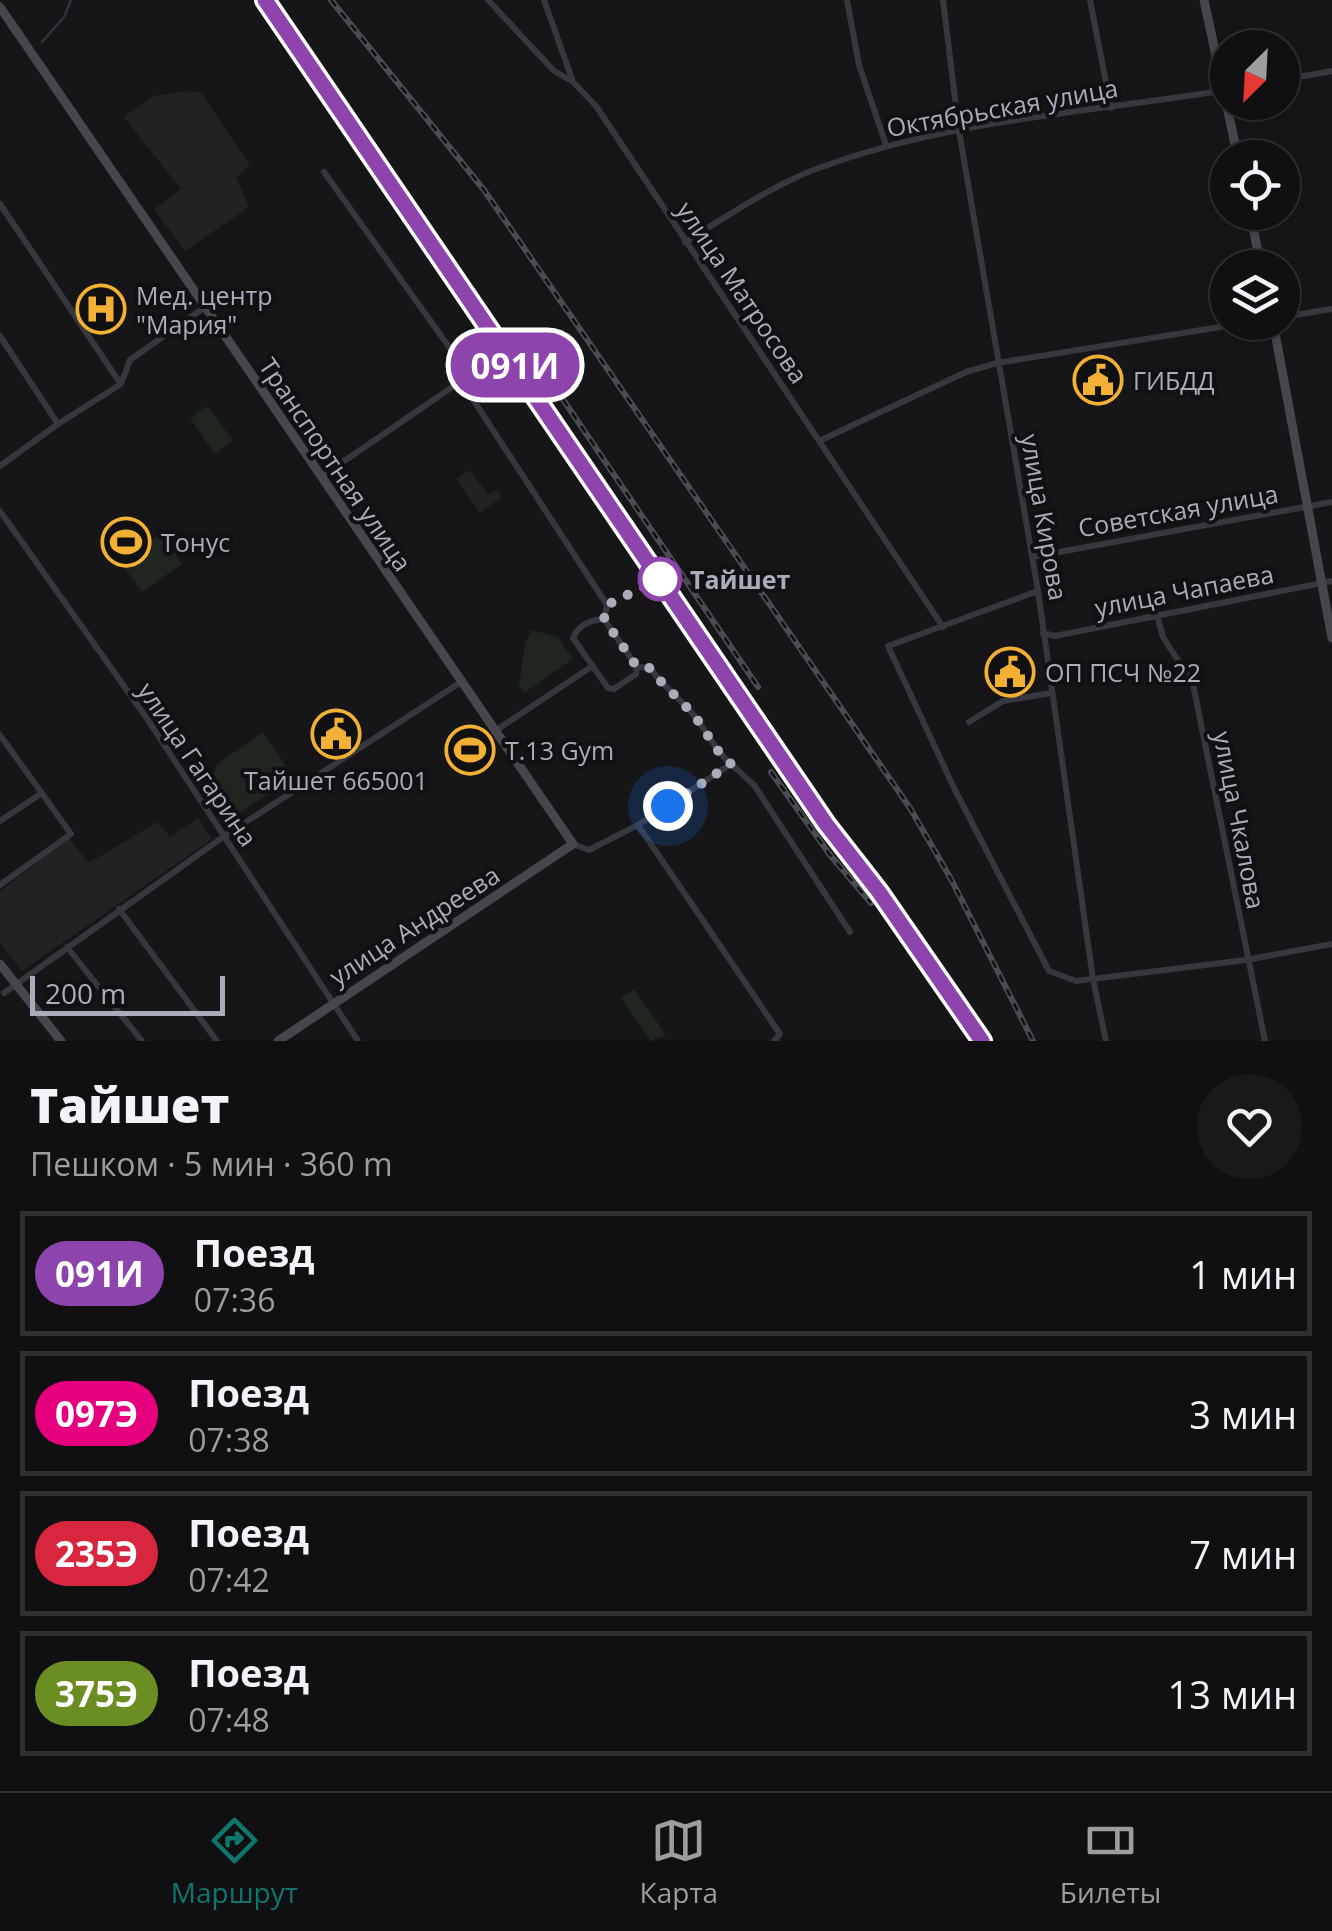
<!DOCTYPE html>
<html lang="ru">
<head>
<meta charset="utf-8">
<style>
	:root { --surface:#101012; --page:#19191b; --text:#f1f3f6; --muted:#9c9d9f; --line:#303032; --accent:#0f766e }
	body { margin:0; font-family:"Open Sans",sans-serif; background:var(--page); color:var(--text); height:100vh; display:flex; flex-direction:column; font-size:38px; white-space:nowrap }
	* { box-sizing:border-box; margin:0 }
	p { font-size:32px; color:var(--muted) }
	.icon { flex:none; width:55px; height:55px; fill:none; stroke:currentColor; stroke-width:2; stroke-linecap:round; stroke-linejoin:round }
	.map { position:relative; height:1041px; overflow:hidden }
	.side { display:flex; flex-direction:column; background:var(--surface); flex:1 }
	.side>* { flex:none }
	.badge { padding:0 20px; border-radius:32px; font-size:35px; line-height:65px }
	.needle { width:65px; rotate:204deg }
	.buttons { position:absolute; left:1210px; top:30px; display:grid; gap:20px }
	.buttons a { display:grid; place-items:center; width:90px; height:90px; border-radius:50%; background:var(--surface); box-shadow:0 2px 8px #0004,0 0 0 2px var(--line); font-size:50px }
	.scale { position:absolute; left:30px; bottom:25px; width:195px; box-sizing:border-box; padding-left:10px; border:5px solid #a8adb8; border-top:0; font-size:28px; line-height:35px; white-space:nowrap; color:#a8adb8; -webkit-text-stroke:8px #111113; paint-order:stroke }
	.you { position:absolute; width:50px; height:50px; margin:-25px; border:8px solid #fff; border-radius:50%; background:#1a73e8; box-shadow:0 0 0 15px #1a73e833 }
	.map>.badge { position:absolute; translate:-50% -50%; box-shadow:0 0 0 5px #fff }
	.round { display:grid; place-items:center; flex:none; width:105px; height:105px; border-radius:52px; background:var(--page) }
	.head { display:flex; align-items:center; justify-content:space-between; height:170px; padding:0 30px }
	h1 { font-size:48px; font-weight:800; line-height:75px }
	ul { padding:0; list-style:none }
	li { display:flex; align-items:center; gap:30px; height:125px; margin:0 20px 15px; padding:0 10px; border:5px solid var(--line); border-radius:0px }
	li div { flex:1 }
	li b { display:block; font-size:38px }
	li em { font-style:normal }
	li .badge { min-width:110px; font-weight:700; text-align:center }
	.tab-bar { display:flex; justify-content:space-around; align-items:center; height:140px; border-top:2px solid var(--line); background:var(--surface); font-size:28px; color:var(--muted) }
	.tab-bar a { display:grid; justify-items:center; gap:5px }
	.tab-bar .current { color:var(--accent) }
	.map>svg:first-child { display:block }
</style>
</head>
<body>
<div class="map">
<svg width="1332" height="1041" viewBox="0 0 1332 1041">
	<rect width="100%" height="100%" fill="#161618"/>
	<!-- built -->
	<g fill="#222225">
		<polygon points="188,91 201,93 250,165 236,177 249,207 185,251 154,209 181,189 124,117 153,96"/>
		<polygon points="470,470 488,495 496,490 502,497 480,513 456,479"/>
		<polygon points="198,818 212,839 22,971 0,943 0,891 69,839 89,863 157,822 170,837"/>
	</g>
	<!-- green -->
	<g fill="#1e261f">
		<polygon points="208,406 233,441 215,454 190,418"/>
		<polygon points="161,534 182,564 142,592 121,563"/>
		<polygon points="531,630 558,637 573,659 524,693 519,686 525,644"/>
		<polygon points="263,732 293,776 227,822 207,794 217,764"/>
		<polygon points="634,989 666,1035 651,1041 621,998"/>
	</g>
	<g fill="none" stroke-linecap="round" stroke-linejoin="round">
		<!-- stream -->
		<polyline stroke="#2c353c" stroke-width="2.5" points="42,42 64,17 71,0"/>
		<!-- street -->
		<g stroke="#37383d" stroke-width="6">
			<polyline points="488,0 554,71 572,81 596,106 943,627"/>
			<polyline points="544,0 572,79"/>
			<polyline points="847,0 859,65 886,145"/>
			<polyline points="943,0 959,131 1038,591 1093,979 1106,1041"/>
			<polyline points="1090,0 1111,108"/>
			<polyline points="1282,80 1332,71"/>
			<path d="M324 172 452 351 461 381 607 605 604 619 637 667 650 668C662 685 677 696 690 711 706 728 713 749 731 764L638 825 780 1034 774 1041"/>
			<polyline points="0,204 120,383"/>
			<path d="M685 242C728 216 772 185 819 168 948 120 1091 112 1226 90"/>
			<polyline points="1282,317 1332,309"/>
			<polyline points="0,336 58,424 121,384 130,360 205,307"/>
			<polyline points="819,441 966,372 997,363 1251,322"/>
			<polyline points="0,466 58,424"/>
			<polyline points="321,477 461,381"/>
			<polyline points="0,511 148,720 358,1041"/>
			<polyline points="1032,557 1332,502"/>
			<polyline points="1038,591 888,646 955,790 1049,971 1076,981 1246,960 1332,944"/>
			<polyline points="1157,615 1163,637 1193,684 1265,1041"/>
			<path d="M604 619C591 620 578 625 573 638L608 688 614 689 636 674 637 667"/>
			<polyline points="1043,633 1055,636 1332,581"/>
			<polyline points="969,722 1003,701 1052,693"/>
			<polyline points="495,731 591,667"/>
			<polyline points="0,735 71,834 0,885"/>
			<polyline points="731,764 754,785 850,932"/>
			<polyline points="0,821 42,793"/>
			<polyline points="573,844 589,850 638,825"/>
			<polyline points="119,909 217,1041"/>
			<polyline points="67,947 142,1041"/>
			<polyline points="4,993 223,837 461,682"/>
		</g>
		<!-- secondary -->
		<g stroke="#45474d" stroke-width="9">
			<polyline points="1204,0 1238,158"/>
			<polyline points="0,7 573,844 278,1041"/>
			<polyline points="1250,212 1261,268"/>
			<polyline points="1273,322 1332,638"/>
			<polyline points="0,964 61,1041"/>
		</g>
		<!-- rail casing -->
		<g stroke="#4a4c52" stroke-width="6">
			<g id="rail">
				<polyline points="272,0 982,1041"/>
				<polyline points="331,0 484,190 910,808 951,879 1033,1041"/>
				<polyline points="545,373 758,687"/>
				<polyline points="771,772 830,855 871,903"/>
			</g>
		</g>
		<!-- rail -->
		<use href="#rail" stroke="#111113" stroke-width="2.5" stroke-dasharray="8" stroke-linecap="butt"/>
	</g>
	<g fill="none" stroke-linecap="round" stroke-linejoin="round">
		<!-- line casing -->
		<g stroke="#fff" stroke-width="22">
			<polyline id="line" points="265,0 826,824 879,892 982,1041"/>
		</g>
		<!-- line -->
		<use href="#line" stroke="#8e44ad" stroke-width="15"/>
		<!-- walk -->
		<path stroke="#a8adb8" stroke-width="10" stroke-dasharray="0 18" d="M660 579 607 605 604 619 637 667 650 668C662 685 677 696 690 711 706 728 713 750 731 764L668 806"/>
	</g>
	<!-- icons -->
	<defs>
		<g id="hospital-ring" transform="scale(2.5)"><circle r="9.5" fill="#111113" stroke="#f2b134" stroke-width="1.5"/><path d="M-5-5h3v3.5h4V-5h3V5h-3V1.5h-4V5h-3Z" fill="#f2b134"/></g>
		<g id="civic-ring" transform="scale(2.5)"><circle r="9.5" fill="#111113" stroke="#f2b134" stroke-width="1.5"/><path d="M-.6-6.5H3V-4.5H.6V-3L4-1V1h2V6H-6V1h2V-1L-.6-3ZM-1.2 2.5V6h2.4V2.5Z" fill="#f2b134"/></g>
		<g id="stadium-ring" transform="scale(2.5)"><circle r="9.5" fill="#111113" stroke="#f2b134" stroke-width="1.5"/><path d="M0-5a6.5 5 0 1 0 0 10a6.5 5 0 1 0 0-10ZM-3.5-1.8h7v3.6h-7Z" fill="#f2b134"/></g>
	</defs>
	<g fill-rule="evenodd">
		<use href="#hospital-ring" x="101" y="309"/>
		<use href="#civic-ring" x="1098" y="380"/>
		<use href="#stadium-ring" x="126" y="542"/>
		<use href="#civic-ring" x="1010" y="672"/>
		<use href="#civic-ring" x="336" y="734"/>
		<use href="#stadium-ring" x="470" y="750"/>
	</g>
	<!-- markers -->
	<circle fill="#fff" stroke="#8e44ad" stroke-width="5" cx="660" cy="579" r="20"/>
	<g text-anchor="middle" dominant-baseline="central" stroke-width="8" stroke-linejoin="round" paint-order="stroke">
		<!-- street labels -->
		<g font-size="25" fill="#a8adb8" stroke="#111113">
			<text transform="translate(1002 107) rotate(-10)">Октябрьская улица</text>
			<text transform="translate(743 292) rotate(56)">улица Матросова</text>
			<text transform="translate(336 464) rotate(56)">Транспортная улица</text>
			<text transform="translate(1178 510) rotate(-10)">Советская улица</text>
			<text transform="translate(1045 517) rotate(80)">улица Кирова</text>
			<text transform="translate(1184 590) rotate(-11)">улица Чапаева</text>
			<text transform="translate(198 764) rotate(56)">улица Гагарина</text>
			<text transform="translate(1240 820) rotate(79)">улица Чкалова</text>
			<text transform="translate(414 925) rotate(-33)">улица Андреева</text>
		</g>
		<!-- poi labels -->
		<g font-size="25" fill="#a8adb8" stroke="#111113" text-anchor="start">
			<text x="136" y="295">Мед. центр<tspan x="136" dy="29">"Мария"</tspan></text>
			<text x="1133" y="380">ГИБДД</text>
			<text x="161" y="542">Тонус</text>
			<text x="1045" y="672">ОП ПСЧ №22</text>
			<text x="505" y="750">T.13 Gym</text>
			<text x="336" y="780" text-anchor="middle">Тайшет 665001</text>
		</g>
		<!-- stop labels -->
		<g font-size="25" font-weight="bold" fill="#a8adb8" stroke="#111113" text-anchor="start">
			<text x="690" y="579">Тайшет</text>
		</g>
	</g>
</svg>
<div class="buttons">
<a><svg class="needle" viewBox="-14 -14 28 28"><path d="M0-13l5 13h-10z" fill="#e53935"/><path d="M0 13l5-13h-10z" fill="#9c9d9f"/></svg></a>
<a><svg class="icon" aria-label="locate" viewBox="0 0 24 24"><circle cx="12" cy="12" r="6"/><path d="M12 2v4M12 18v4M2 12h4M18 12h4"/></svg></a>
<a><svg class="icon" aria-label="layers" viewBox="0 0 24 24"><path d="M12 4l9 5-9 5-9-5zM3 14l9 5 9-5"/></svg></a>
</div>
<div class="scale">200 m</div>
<div class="you" style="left:668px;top:806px"></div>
<b class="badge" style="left:515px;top:365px;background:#8e44ad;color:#fff">091И</b>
</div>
<section class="side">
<div class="head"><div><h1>Тайшет</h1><p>Пешком · 5 мин · 360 m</p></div><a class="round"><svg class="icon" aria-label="heart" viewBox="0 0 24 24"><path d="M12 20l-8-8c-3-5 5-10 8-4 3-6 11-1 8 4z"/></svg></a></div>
<ul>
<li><span class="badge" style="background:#8e44ad;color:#fff">091И</span><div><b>Поезд</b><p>07:36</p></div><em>1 мин</em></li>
<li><span class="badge" style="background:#e6007e;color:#fff">097Э</span><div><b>Поезд</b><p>07:38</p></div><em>3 мин</em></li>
<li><span class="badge" style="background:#d7263d;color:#fff">235Э</span><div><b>Поезд</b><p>07:42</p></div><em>7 мин</em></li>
<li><span class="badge" style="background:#6b8e23;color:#fff">375Э</span><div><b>Поезд</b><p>07:48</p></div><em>13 мин</em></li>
</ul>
</section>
<nav class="tab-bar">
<a class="current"><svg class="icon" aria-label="directions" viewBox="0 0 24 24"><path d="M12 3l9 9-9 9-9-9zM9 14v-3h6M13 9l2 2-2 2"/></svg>Маршрут</a>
<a><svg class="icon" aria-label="map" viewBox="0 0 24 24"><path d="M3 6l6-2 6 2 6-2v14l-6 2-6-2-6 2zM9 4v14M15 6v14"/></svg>Карта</a>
<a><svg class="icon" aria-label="tickets" viewBox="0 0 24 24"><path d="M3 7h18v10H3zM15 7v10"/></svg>Билеты</a>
</nav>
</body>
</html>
